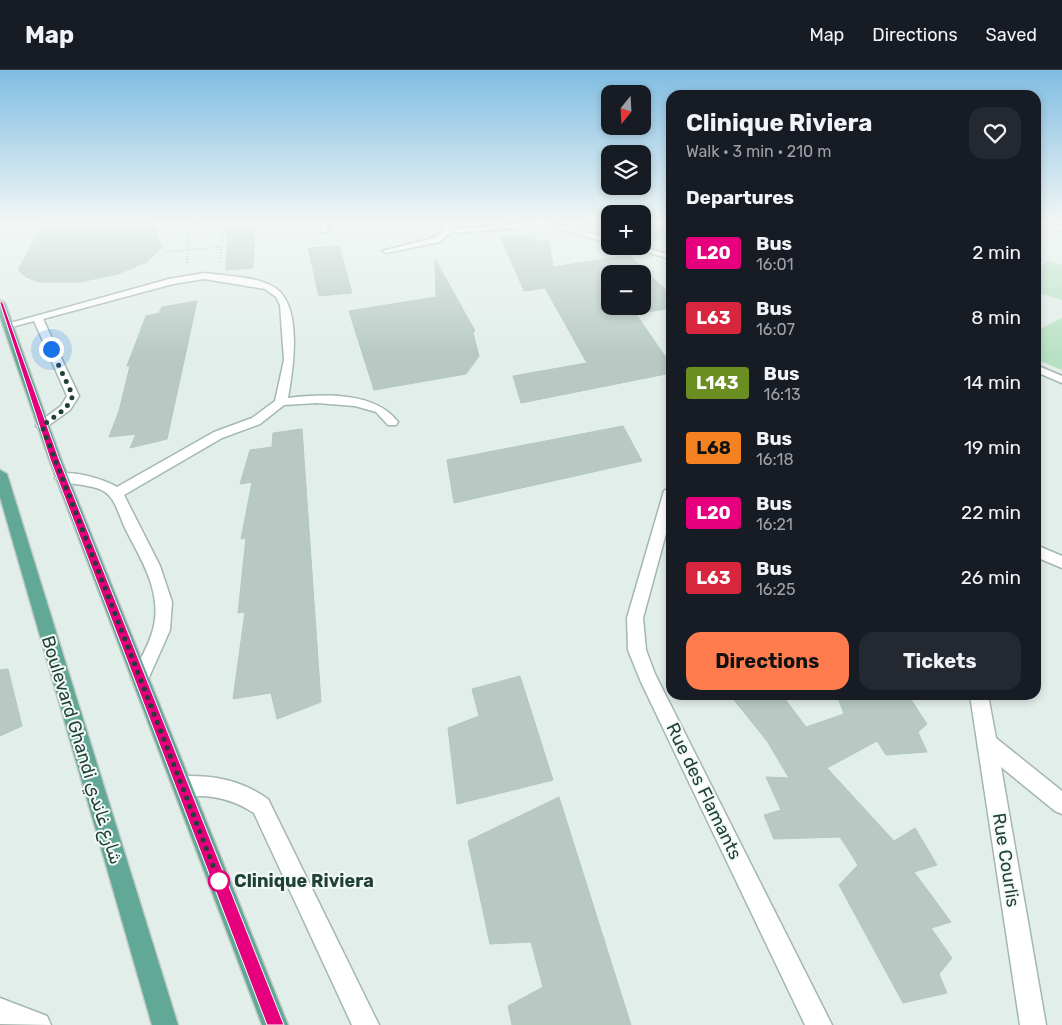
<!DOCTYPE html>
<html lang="en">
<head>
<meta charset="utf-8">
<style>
	:root { --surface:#171b24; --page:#242831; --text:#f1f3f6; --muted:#9ea1a6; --line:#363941; --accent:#ff7c4f }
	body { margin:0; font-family:Rubik,Cairo,sans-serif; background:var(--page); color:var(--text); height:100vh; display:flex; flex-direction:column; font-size:19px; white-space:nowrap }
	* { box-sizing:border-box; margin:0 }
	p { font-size:16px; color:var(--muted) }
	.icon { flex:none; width:28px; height:28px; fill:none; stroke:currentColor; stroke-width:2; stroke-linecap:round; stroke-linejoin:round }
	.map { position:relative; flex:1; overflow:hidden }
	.sheet { position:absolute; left:666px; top:20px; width:375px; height:610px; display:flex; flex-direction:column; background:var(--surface); border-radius:15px; box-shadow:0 2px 8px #0003 }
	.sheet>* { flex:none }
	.badge { padding:0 10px; border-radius:4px; font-size:18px; line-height:32px }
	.needle { width:32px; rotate:198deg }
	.buttons { position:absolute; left:601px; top:15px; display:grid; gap:10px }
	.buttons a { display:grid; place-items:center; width:50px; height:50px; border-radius:10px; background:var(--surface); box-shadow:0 2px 8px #0003; font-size:25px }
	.you { position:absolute; width:25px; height:25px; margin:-12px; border:4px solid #fff; border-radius:50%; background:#1a73e8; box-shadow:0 0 0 8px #1a73e833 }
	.map>.badge { position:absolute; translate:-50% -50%; box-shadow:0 0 0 2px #fff }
	h2 { padding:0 20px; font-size:19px; line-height:45px }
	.round { display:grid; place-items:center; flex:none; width:52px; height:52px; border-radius:15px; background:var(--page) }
	.summary { display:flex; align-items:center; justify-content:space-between; height:85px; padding:0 20px }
	h1 { font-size:24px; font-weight:700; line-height:38px }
	.action { display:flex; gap:10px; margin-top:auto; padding:10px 20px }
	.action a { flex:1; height:58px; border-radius:15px; background:var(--accent); color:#111; font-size:20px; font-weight:700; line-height:58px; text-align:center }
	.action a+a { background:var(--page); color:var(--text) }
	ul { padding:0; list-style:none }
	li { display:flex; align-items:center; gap:15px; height:65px; padding:0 20px }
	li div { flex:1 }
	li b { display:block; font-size:19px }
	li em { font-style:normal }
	li .badge { min-width:55px; font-weight:700; text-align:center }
	header { display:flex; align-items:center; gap:30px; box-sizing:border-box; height:70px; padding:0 25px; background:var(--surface); border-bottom:1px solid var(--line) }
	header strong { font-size:24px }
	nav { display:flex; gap:28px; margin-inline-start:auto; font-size:18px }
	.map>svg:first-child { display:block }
</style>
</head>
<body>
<header>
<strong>Map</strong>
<nav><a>Map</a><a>Directions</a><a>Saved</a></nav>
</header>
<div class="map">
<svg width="1062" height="955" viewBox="0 0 1062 955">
	<rect width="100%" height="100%" fill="#e2eee9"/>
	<!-- green -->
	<g fill="#b8e1c4">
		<polygon points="1049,191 1062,195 1062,230 1036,222 1036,198"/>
		<polygon points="1062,248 1062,300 1036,289 1036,261"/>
	</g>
	<!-- building -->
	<g fill="#b7c9c2" stroke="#b3c8c0" fill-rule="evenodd">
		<polygon points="44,152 153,152 162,177 147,192 118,204 80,212 38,212 26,207 18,200"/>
		<polygon points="587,152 610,152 610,167 597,164"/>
		<polygon points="642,153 671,160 671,166 642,173"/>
		<polygon points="255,155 253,198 226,200 228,159"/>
		<path d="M534 164 538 171H549L553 197 629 185 671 225V238L636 244 671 295V303L521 333 513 306 587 293 545 218 524 221 501 168ZM610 204H642V236H610Z"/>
		<polygon points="339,176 352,223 319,226 308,178"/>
		<polygon points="435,189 475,261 473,263 479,286 466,304 374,320 349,241 436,227"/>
		<polygon points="197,231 167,369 130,378 136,364 109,367 119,341 130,296 127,296 146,246 159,243 162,237"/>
		<polygon points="623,356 642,391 454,433 447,390"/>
		<polygon points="302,359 321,632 277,649 271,623 233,629 245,542 238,543 246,468 241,469 252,412 240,414 250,380 272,377 273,363"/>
		<polygon points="8,599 22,656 0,666 0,600"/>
		<polygon points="520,606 553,710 457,734 448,658 479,646 472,619"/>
		<polygon points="730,625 782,625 806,657 844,644 837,625 908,625 927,654 918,662 927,682 886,685 877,671 827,698 894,771 915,758 937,795 914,802 951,852 931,858 952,888 939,904 947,923 903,933 839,815 858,795 840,767 774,769 764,745 781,740 766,707 789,708 767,671"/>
		<polygon points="559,727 631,955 512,955 508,936 543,917 531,872 490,874 468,771"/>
	</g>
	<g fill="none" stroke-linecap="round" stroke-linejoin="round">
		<!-- lane casing -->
		<g stroke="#a4b7b0" stroke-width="3">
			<g id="lane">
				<polygon points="319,152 327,152 328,162 322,162"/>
				<polygon points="439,152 447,152 451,159 542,152 547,154 543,156 451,163 439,172 386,183 382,181 433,168 445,160"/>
				<path d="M204 203C225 206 253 206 272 216 304 232 293 299 288 328 322 324 375 321 398 352L396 355H388L376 342 355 336 317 333 284 335 260 354 222 368 124 425 160 496 172 532 170 560 146 614 140 616 134 614 131 608C138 593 147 579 152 563 164 526 143 493 127 462 120 450 117 430 105 422 93 413 60 415 55 408 64 396 106 410 117 417L214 362 252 348 275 331 284 290 280 235 276 227 265 219 204 209 173 214 43 249 79 326 70 340 42 360 36 356 38 353 61 336 67 326 34 251 8 258 3 255 169 209Z"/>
				<path d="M182 706C214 705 241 710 268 729L379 955H352L254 743C237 732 222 727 202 726 192 726 184 727 175 723L172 716 175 709Z"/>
			</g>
		</g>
		<!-- street casing -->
		<g stroke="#a4b7b0" stroke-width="3">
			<g id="street">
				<polygon points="535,152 547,152 610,169 610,173"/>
				<polygon points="1037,152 1048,152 1062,157 1062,161"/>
				<polygon points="625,176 639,176 671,185 671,189"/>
				<polygon points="1036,295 1062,306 1062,313 1036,302"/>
				<polygon points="671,416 671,445 643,548 646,580 655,604 832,955 805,955 641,612 628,580 627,548 664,421"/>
				<polygon points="1036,475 1062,486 1062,498 1036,487"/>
				<polygon points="970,625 988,625 996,668 1062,721 1062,744 1055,741 1001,697 1046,955 1020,955"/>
				<polygon points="0,928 47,946 51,955 0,954"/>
			</g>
		</g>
		<!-- primary casing -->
		<g stroke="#c1cac7" stroke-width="3">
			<g id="primary">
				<polygon points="0,230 5,233 61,389 288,955 262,955 49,389 0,247"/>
				<polygon points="0,400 7,404 178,955 152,955 0,427"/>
			</g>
		</g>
		<!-- path -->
		<g stroke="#7fb5a5" stroke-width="2" stroke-dasharray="1 2" stroke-linecap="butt">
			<polyline points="167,157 190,154"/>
			<polyline points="165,182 221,177"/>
			<polyline points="220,192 224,152"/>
			<polyline points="187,193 190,154 212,152"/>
		</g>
		<!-- lane -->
		<use href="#lane" fill="#fff" fill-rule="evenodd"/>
		<!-- street -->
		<use href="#street" fill="#fff" fill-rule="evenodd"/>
		<!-- primary -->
		<use href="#primary" fill="#61a897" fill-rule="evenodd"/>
	</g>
	<!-- sky -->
	<linearGradient id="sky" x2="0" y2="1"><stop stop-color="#80bde2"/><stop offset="0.53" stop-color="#f2f7f5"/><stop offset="1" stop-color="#f2f7f5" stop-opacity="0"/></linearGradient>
	<rect width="1062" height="286" fill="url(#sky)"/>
	<!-- line -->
	<polygon fill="#e6007e" stroke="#fff" points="0,231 3,233 59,389 284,955 267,955 50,389 0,233"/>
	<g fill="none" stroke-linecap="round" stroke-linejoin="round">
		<!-- walk -->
		<polyline stroke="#204138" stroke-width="5" stroke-dasharray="0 9" points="51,279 73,326 66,338 42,356 219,811"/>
	</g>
	<!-- markers -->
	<circle fill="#fff" stroke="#e6007e" stroke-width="2.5" cx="219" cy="811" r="10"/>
	<g text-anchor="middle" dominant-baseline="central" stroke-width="4" stroke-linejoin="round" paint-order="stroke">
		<!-- near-street labels -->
		<g font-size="18" fill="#204138" stroke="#f3faf6">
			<text transform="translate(82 680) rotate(73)">Boulevard Ghandi شارع غاندي</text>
			<text transform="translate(704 721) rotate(64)">Rue des Flamants</text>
			<text transform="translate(1006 790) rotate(81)">Rue Courlis</text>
		</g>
		<!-- near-stop labels -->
		<g font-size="18" font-weight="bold" fill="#204138" stroke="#f3faf6" text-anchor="start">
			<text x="234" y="811">Clinique Riviera</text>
		</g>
	</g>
</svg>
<div class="buttons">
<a><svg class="needle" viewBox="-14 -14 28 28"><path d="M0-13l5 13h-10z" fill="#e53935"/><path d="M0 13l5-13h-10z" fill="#9ea1a6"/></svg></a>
<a><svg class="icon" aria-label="layers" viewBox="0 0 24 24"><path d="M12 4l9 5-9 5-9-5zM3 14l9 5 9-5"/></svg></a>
<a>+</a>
<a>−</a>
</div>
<div class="you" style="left:51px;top:279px"></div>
<section class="sheet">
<div class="summary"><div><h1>Clinique Riviera</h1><p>Walk · 3 min · 210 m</p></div><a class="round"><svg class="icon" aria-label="heart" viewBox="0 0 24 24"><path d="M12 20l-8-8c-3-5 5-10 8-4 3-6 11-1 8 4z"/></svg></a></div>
<h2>Departures</h2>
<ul>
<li><span class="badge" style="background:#e6007e;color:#fff">L20</span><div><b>Bus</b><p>16:01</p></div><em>2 min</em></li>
<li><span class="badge" style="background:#d7263d;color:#fff">L63</span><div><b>Bus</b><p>16:07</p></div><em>8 min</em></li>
<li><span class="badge" style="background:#6b8e23;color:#fff">L143</span><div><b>Bus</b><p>16:13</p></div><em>14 min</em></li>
<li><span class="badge" style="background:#f58220;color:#111">L68</span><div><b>Bus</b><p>16:18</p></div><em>19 min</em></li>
<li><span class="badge" style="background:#e6007e;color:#fff">L20</span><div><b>Bus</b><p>16:21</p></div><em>22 min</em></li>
<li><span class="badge" style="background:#d7263d;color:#fff">L63</span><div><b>Bus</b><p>16:25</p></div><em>26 min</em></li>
</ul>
<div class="action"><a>Directions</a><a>Tickets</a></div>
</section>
</div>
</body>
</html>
